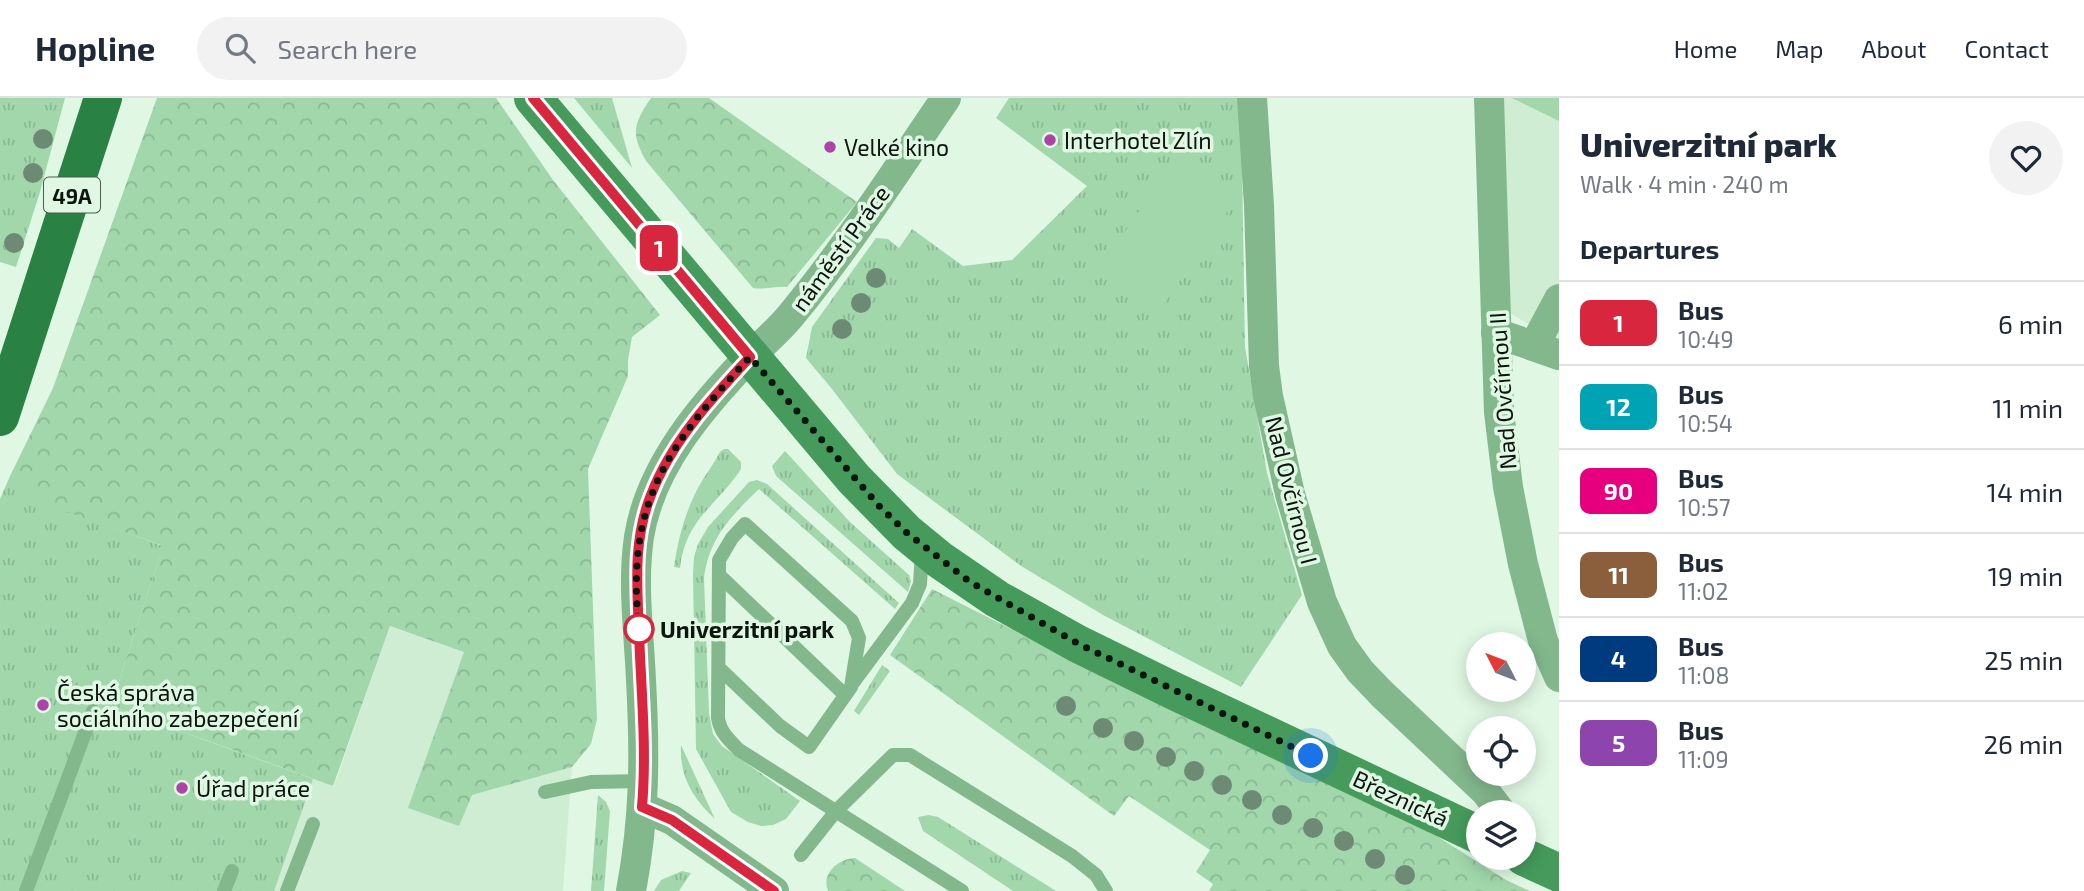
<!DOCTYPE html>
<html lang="en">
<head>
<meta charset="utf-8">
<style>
	:root { --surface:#fff; --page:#f2f2f3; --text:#1f2937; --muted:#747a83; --line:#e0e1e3 }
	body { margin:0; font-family:"Exo 2",sans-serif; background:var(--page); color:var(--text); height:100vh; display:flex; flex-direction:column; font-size:26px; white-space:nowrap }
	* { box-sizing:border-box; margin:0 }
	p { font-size:23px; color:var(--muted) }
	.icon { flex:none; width:38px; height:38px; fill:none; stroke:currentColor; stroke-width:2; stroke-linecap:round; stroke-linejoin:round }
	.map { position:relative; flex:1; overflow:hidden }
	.drawer { display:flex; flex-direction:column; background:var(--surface); width:525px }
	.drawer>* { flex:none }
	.badge { padding:0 14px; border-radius:10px; font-size:24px; line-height:46px }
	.needle { width:46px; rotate:312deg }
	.controls { position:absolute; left:1466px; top:534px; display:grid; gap:14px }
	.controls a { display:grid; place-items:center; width:70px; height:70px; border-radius:50%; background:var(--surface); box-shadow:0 4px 18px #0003; font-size:35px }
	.you { position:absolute; width:35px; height:35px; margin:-18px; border:5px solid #fff; border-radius:50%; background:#1a73e8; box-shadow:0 0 0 10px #1a73e833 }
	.map>.badge { position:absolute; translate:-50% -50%; box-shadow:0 0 0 4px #fff }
	h2 { padding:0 21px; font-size:26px; line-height:63px }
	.round { display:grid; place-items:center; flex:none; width:74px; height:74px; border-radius:37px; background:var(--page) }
	.overview { display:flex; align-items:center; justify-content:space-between; height:119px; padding:0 21px }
	h1 { font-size:33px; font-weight:800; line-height:52px }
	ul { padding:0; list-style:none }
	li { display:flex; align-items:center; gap:21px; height:84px; padding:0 21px; border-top:2px solid var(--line) }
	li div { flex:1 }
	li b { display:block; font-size:26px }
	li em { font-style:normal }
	li .badge { min-width:77px; font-weight:700; text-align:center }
	header { display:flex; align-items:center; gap:42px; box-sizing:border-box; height:98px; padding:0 35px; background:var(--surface); border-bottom:2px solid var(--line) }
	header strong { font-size:33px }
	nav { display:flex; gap:38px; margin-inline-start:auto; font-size:24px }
	.search { width:490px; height:63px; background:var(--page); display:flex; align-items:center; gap:18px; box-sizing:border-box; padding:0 24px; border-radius:38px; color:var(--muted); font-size:26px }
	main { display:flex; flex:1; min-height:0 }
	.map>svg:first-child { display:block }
</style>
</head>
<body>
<header>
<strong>Hopline</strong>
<div class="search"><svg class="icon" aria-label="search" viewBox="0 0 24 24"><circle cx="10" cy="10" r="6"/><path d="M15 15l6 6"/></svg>Search here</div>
<nav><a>Home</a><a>Map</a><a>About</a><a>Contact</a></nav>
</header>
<main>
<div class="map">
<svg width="1559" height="793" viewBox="0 0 1559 793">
	<defs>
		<pattern id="grass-tufts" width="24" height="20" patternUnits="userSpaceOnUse" patternTransform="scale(1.75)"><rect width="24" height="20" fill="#a1d7ab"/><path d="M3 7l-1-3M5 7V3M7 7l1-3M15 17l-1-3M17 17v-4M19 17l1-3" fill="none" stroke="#89b892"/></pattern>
		<pattern id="forest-crowns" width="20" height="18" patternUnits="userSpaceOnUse" patternTransform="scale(1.75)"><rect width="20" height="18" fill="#a1d7ab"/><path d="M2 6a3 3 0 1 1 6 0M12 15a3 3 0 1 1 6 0" fill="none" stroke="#89b892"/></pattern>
	</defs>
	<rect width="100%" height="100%" fill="#e0f8e3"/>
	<!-- built -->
	<g fill="#ceedd3">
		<polygon points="1498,0 1559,0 1559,243 1511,216 1507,204"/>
		<polygon points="390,528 465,554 411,702 572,669 563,793 270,793 313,681 334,688"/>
	</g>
	<!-- grass -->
	<g fill="url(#grass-tufts)">
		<polygon points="0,0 65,0 40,94 16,169 0,164"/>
		<polygon points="574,0 612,0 632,70"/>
		<polygon points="1009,0 1241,0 1245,249 1267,375 1302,497 1241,589 1103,517 1021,468 897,376 832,291 806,260 812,229 876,140 888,141 899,150 912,131 963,168 1012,162 1087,88 996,20"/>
		<path d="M724 351H728L741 364V371C716 409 686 420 680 470L674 469C678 441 685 414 699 388 705 377 714 366 720 354Z"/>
		<polygon points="785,353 850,424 909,477 911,483 908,494 776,378 772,368"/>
		<polygon points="11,376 34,401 163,448 111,608 313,681 274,793 0,793 0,401"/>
		<path d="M757 382 767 386 899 505 895 511 759 391C731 418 709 440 704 480L709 615 713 636 722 648 800 703 786 721 773 727 761 728 748 724 731 714 696 651 693 476 694 459 698 446 708 429 749 384Z"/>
		<polygon points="882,567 890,573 859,617 854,613"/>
		<path d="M681 647 715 721C693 701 679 678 681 647Z"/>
		<polygon points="598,697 606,704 610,713 604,793 591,793"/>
		<polygon points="929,717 938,719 1056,793 1013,793 923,733 918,719"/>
		<polygon points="682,773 691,775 679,793 654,793 661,782"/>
	</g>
	<!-- forest -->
	<g fill="url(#forest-crowns)">
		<polygon points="157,0 496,0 553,82 660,217 632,239 628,262 628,278 588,371 597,621 591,646 572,669 472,697 459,728 408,710 464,554 390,528 333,688 111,608 160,457 161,447 33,402 11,376 53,290"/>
		<path d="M651 0H709L857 104 787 189C775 188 765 192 753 190L646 63C630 35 634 25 651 0Z"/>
		<polygon points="932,491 1041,546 1394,711 1506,782 1530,793 1209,793 1213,786 1196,774 1210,752 1129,698 1114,718 890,557"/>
		<path d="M855 760 905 793H828C821 775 838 761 855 760Z"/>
	</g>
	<!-- garden -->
	<g fill="#a1d7ab">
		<polygon points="1512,0 1559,0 1559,23"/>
		<polygon points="1176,60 1236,101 1161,210 1101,168"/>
	</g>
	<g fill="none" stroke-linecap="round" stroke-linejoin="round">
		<!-- service -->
		<g stroke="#83b88d" stroke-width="14">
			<polyline points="719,477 845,597"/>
			<path d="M719 570 780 628 809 649 851 589 859 540 852 523 745 426 732 440 719 462 718 620C720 634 729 642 739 652L962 793"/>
			<polyline points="852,586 912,505 920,486 922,453"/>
			<polyline points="545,694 591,684 644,683"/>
			<polyline points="801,757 836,713 893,657 910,657 1072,758 1096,777 1106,793"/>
			<polyline points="26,793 93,613"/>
			<polyline points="224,793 232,773"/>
			<polyline points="287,793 313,726"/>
		</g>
		<!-- minor -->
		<g stroke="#83b88d" stroke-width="30">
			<polyline points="1252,0 1259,107 1264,268 1268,298 1290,396 1322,504 1342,548 1360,573 1382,596 1485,693 1501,714"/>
			<polyline points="1489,0 1499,314 1508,389 1523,466 1543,543 1559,579"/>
			<polyline points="1496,235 1559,257"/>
			<polyline points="1534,248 1559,201"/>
			<polyline points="642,709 672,722 774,793"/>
			<path d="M631 793C645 719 645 656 641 582 639 535 632 486 639 439 650 368 703 307 751 257 765 244 780 231 792 216 848 148 896 73 946 0"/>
		</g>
		<!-- secondary -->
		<g stroke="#469b5c" stroke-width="38">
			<polyline points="533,0 854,381 907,435 940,462 997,501 1078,546 1174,593 1479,737"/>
			<polyline points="1524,759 1559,775"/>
		</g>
		<!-- primary -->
		<polyline stroke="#2a8144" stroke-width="38" points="0,319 103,0"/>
	</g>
	<!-- trees -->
	<g fill="#6d8b74">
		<circle cx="43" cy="41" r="10"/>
		<circle cx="33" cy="75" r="10"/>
		<circle cx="14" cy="145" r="10"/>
		<circle cx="876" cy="180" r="10"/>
		<circle cx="861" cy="205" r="10"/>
		<circle cx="842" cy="231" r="10"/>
		<circle cx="1066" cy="608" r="10"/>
		<circle cx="1103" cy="630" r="10"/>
		<circle cx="1134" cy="643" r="10"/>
		<circle cx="1166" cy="659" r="10"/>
		<circle cx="1194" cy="673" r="10"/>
		<circle cx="1222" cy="687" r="10"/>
		<circle cx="1252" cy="702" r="10"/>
		<circle cx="1282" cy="717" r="10"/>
		<circle cx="1313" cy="730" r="10"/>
		<circle cx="1344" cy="743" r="10"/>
		<circle cx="1375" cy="761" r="10"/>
		<circle cx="1405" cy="777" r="10"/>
	</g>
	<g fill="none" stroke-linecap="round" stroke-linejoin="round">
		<!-- line casing -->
		<g stroke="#fff" stroke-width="16">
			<path id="line" d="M533 0 750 259C712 300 671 344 651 397 633 441 637 487 639 534 641 592 647 651 642 709L672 722 774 793"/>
		</g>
		<!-- line -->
		<use href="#line" stroke="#d7263d" stroke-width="10"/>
		<!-- walk -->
		<path stroke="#0c150e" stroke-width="7" stroke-dasharray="0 12.6" d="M639 531C625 404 668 348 750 259L880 409 907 435 970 484 1079 546 1311 658"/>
	</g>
	<!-- markers -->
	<g fill="#ac44a7" stroke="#e0f8e3" stroke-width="2.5">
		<circle cx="1050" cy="42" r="7"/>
		<circle cx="830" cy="49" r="7"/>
		<circle cx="43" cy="607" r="7"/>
		<circle cx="182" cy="690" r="7"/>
	</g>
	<circle fill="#fff" stroke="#d7263d" stroke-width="3.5" cx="639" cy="531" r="14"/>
	<g text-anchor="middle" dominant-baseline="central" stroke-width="7" stroke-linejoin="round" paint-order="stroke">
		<!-- shield labels -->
		<rect fill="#e0f8e3" stroke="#4c594e" stroke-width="2" x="44" y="79.5" width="56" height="35" rx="5"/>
		<g font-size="21" font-weight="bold" fill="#0c150e">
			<text x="72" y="97">49A</text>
		</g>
		<!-- poi labels -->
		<g font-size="23" fill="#0c150e" stroke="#e0f8e3" text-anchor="start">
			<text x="1064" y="42">Interhotel Zlín</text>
			<text x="844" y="49">Velké kino</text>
			<text x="57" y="594">Česká správa<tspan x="57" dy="26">sociálního zabezpečení</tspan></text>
			<text x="196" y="690">Úřad práce</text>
		</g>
		<!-- street labels -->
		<g font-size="23" fill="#0c150e" stroke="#e0f8e3">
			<text transform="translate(840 150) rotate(-54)">náměstí Práce</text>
			<text transform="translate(1502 293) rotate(-94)">Nad Ovčírnou II</text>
			<text transform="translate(1292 392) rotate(76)">Nad Ovčírnou I</text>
			<text transform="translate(1401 700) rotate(25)">Březnická</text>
		</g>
		<!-- stop labels -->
		<g font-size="23" font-weight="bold" fill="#0c150e" stroke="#e0f8e3" text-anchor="start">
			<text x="660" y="531">Univerzitní park</text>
		</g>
	</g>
</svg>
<div class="controls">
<a><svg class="needle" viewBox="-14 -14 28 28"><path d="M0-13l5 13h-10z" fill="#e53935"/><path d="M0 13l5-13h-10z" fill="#747a83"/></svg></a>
<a><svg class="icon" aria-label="locate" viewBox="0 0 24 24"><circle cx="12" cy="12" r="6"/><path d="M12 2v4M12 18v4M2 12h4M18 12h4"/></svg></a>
<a><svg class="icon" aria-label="layers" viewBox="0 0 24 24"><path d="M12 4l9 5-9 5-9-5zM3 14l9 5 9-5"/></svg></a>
</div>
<div class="you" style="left:1311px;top:658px"></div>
<b class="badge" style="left:659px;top:150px;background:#d7263d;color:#fff">1</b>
</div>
<section class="drawer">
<div class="overview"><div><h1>Univerzitní park</h1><p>Walk · 4 min · 240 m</p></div><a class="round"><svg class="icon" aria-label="heart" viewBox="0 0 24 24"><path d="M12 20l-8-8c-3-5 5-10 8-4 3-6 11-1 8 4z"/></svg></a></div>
<h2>Departures</h2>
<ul>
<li><span class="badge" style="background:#d7263d;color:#fff">1</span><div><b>Bus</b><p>10:49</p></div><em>6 min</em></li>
<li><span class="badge" style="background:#00a3b4;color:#fff">12</span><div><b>Bus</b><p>10:54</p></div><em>11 min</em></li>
<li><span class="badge" style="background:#e6007e;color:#fff">90</span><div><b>Bus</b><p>10:57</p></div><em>14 min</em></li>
<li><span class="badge" style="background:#8b5e3c;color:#fff">11</span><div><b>Bus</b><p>11:02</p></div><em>19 min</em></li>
<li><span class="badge" style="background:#003b80;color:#fff">4</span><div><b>Bus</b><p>11:08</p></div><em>25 min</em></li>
<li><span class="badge" style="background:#8e44ad;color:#fff">5</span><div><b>Bus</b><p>11:09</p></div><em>26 min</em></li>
</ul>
</section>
</main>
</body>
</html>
